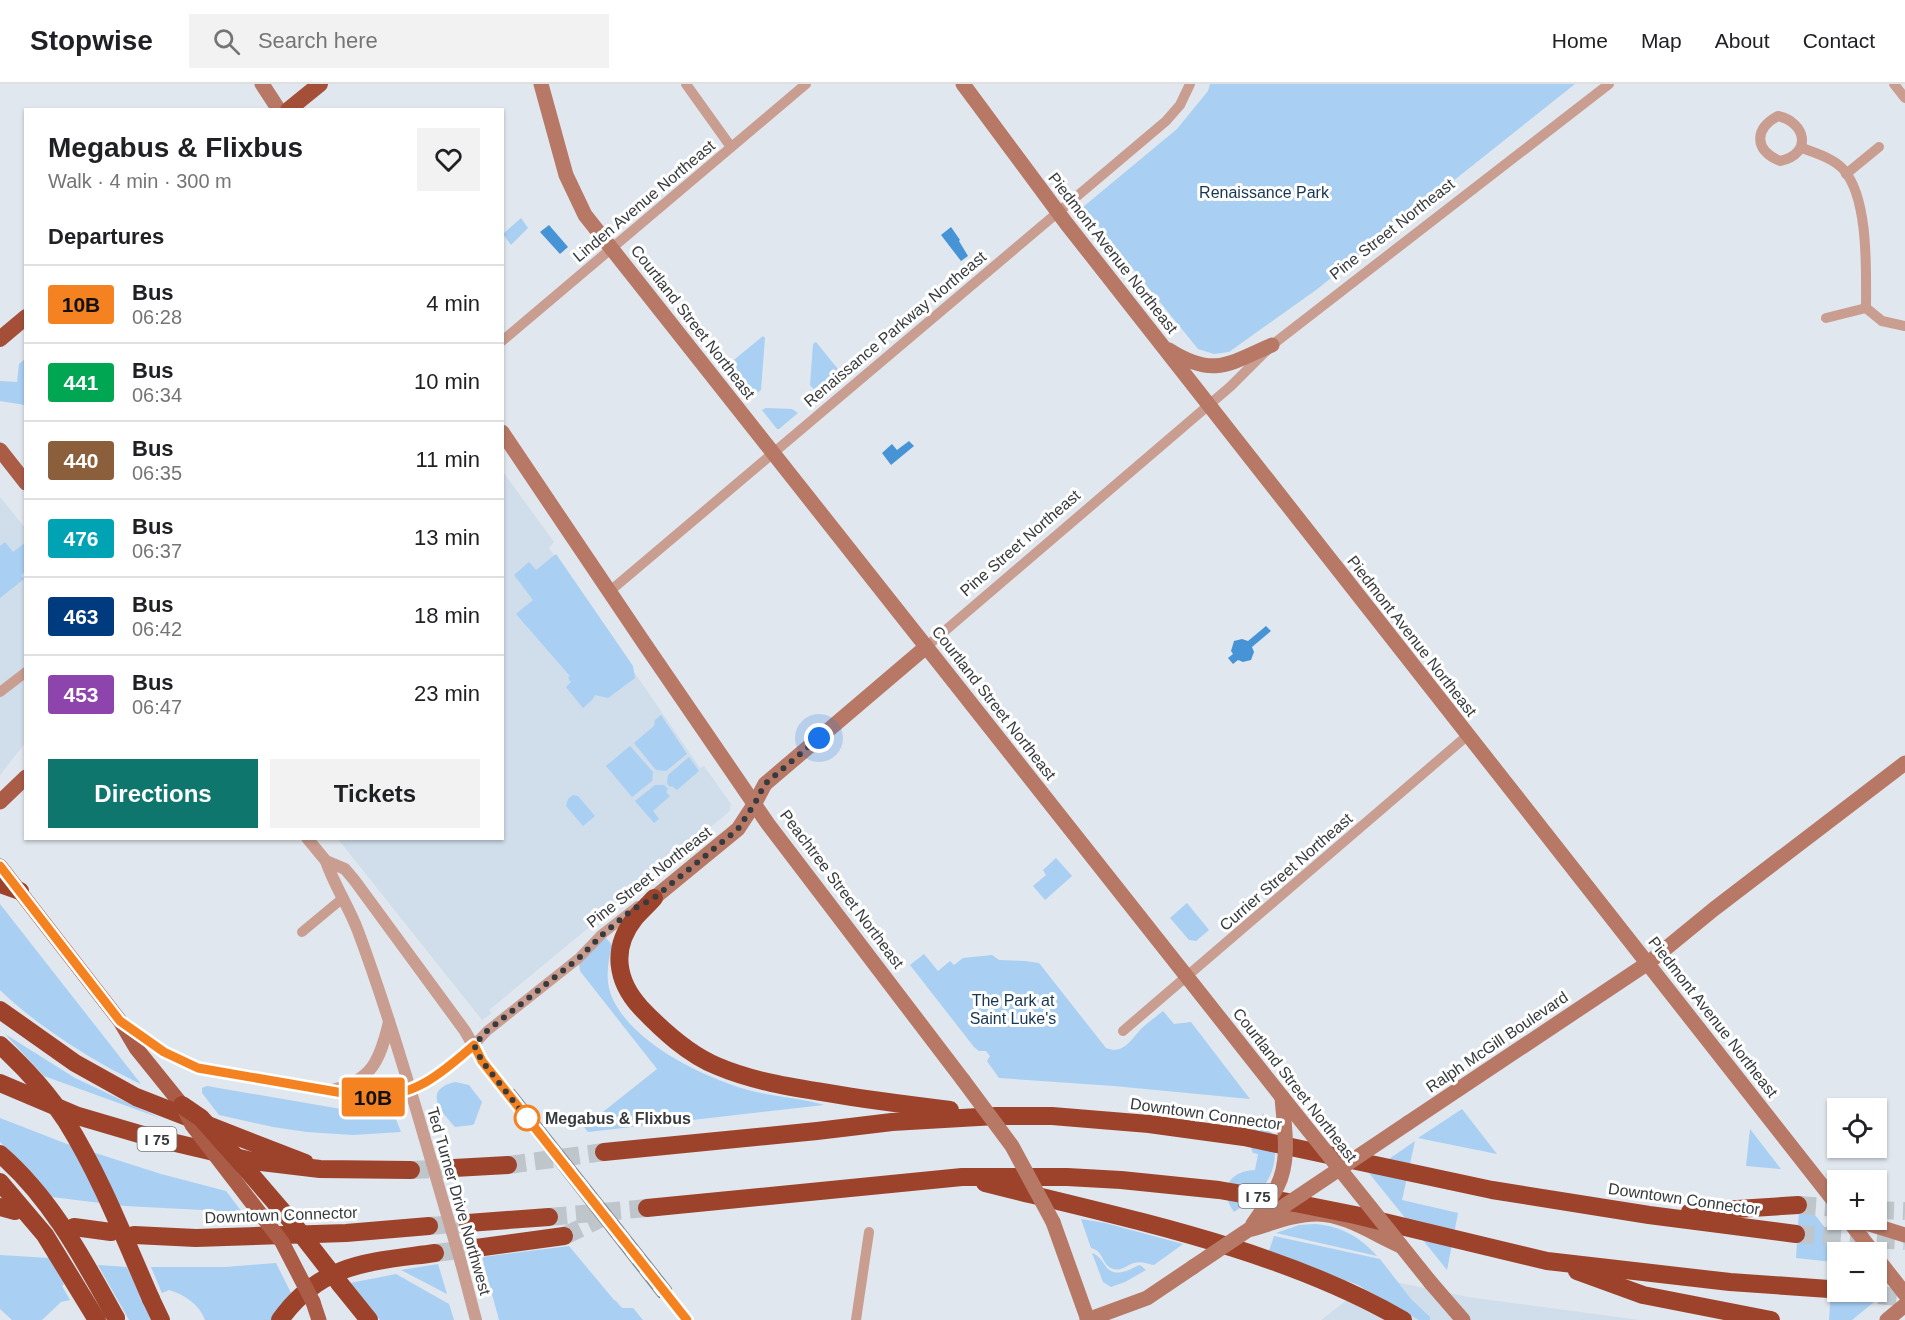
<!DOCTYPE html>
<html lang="en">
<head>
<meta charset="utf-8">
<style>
	:root { --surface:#fff; --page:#f2f2f2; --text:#202124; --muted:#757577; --line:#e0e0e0; --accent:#0f766e }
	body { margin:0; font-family:Arial,sans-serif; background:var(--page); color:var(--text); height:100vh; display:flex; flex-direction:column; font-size:22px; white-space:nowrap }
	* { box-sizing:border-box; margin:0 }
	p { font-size:20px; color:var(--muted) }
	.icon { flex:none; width:33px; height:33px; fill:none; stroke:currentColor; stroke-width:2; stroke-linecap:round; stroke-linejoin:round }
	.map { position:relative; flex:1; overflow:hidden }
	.side { position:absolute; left:24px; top:24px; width:480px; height:732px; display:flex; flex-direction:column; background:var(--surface); border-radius:0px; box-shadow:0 2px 4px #0004 }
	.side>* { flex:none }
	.badge { padding:0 12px; border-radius:4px; font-size:21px; line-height:39px }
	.tools { position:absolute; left:1827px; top:1014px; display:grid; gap:12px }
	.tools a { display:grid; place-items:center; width:60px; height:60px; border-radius:0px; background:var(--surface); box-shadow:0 2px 4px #0004; font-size:30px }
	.you { position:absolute; width:30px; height:30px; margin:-15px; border:4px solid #fff; border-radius:50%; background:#1a73e8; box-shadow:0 0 0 9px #1a73e833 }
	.map>.badge { position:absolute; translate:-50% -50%; box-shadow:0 0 0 3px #fff }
	h2 { padding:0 24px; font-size:22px; line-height:54px }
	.round { display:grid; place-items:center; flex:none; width:63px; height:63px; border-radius:0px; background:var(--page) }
	.overview { display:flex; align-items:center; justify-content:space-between; height:102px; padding:0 24px }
	h1 { font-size:28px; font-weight:600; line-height:45px }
	.action { display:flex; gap:12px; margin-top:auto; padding:12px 24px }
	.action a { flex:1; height:69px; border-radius:0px; background:var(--accent); color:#fff; font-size:24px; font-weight:600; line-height:69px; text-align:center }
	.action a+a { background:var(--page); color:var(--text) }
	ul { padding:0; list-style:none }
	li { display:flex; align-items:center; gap:18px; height:78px; padding:0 24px; border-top:2px solid var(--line) }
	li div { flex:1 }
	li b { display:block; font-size:22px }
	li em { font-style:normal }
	li .badge { min-width:66px; font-weight:700; text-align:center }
	header { display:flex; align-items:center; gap:36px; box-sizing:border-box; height:84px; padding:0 30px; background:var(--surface); border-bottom:2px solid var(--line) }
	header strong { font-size:28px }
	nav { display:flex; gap:33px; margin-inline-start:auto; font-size:21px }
	.search { width:420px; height:54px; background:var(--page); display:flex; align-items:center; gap:15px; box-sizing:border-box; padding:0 21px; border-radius:0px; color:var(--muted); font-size:22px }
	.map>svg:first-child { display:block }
</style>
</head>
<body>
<header>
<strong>Stopwise</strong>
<div class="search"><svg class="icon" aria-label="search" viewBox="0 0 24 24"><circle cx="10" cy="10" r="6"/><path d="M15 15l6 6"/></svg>Search here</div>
<nav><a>Home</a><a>Map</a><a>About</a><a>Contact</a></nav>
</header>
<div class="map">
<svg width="1905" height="1236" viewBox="0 0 1905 1236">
	<rect width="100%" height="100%" fill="#e0e7ee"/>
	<!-- built -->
	<g fill="#d0ddea">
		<polygon points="503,388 554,458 549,464 700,684 704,682 731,720 730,727 489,926 492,929 482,936 338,755 502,754"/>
		<polygon points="0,413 26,445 25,659 0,691"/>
		<polygon points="1376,1194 1468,1213 1640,1236 1321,1236"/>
	</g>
	<!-- green -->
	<g fill="#a9cff3">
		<polygon points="1210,0 1575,0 1316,206 1229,268 1214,270 1198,265 1083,123 1177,45 1208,7"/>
		<polygon points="521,134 528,144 511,161 503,150"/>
		<polygon points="763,252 765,254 761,306 755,311 729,280"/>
		<polygon points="816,258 842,290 820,308 815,307 810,301 813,260"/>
		<polygon points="25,275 25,321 0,317 0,297 17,298 19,280"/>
		<polygon points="766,324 792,325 798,329 779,345 777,345 762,326"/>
		<polygon points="5,458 13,468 25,459 25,488 21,491 24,495 0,514 0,462"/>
		<polygon points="556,470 633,582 635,594 608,614 595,611 592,616 583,624 566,603 571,598 568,594 570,592 516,530 533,516 514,491 529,478 536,486"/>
		<polygon points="661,631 687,670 666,687 656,686 634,659 654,642 655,636"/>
		<polygon points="630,662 653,688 652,697 632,713 606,682"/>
		<polygon points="689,673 699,687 677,706 672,702 670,703 667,699 668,691"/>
		<polygon points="655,701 664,701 668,705 666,708 670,712 653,727 659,735 654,739 635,717"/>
		<polygon points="573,711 578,712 595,732 583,742 566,722 568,715"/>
		<polygon points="1056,774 1072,792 1045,816 1033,802 1046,791 1043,786"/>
		<polygon points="1187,819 1209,846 1196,857 1189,856 1170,834"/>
		<path d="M0 820 141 1000C95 979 36 941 0 906Z"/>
		<path d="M605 853 612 861C608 878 605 895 611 911 630 959 706 995 752 1007 775 1013 802 1014 824 1021L588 1048 584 1043 657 985 580 887 579 879Z"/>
		<path d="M924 870 938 887 950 877 954 881 963 874 992 871 999 876 1025 877 1039 879 1106 964C1123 971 1131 956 1141 945 1148 938 1156 933 1163 927L1174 940 1191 938 1250 1015 1114 1002 999 994 987 977 990 972 986 967H979L974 963 910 881Z"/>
		<polygon points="5,950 75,994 160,1034 44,992"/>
		<path d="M455 998 469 1001 482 1018 474 1040 472 1041 455 1043C441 1028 422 1006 455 998Z"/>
		<polygon points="207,1002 370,1030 394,1030 401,1048 352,1051 307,1048 273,1043 219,1031 202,1009 202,1004"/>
		<polygon points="1462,1025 1497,1070 1418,1054"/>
		<path d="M1263 1029C1286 1073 1275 1102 1234 1128 1218 1106 1229 1087 1255 1086L1258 1070 1253 1069C1244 1047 1260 1045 1263 1029Z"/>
		<polygon points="0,1034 67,1060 161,1090 226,1107 242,1128 125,1122 52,1113 35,1092 0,1058"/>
		<polygon points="1750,1045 1781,1085 1746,1082"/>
		<polygon points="1415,1057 1402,1116 1458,1129 1447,1186 1369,1089"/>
		<polygon points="1800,1112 1844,1168 1838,1168 1838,1208 1874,1208 1879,1214 1852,1236 1829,1236 1833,1178 1796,1174"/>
		<path d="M1081 1135 1105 1139 1183 1160 1154 1181C1147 1180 1141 1177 1134 1179 1126 1181 1120 1189 1111 1184 1101 1179 1104 1167 1091 1164Z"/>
		<path d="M1315 1140C1341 1142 1360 1153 1377 1172L1276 1149 1299 1141Z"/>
		<polygon points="1274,1152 1380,1175 1411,1215 1430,1233 1430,1236 1419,1236 1358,1201 1269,1167"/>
		<polygon points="569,1162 614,1216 616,1217 622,1224 633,1224 643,1236 499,1236 482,1173"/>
		<path d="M1092 1169C1106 1174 1104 1192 1122 1188 1129 1187 1134 1183 1140 1181L1146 1186 1125 1198 1111 1203 1103 1198Z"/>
		<polygon points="0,1171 49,1174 64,1200 62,1202 70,1216 61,1218 42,1236 12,1236 0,1225"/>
		<path d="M276 1179 292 1211 272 1236H205C199 1220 185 1211 169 1206L162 1209 151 1183H225Z"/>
		<polygon points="438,1180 447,1210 401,1186"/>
		<polygon points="98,1181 127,1183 151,1236 129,1236"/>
		<polygon points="396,1190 449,1220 454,1236 380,1236 350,1199"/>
	</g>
	<!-- water -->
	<g fill="#4694d6">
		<polygon points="549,141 568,163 560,170 540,148"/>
		<polygon points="951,143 960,156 959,157 968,172 961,177 941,151"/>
		<polygon points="909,357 914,362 891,381 882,369 892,360 897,366"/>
		<polygon points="1266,542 1271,547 1252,563 1254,568 1251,576 1243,578 1238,576 1233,580 1228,574 1233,570 1231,567 1234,557 1242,555 1248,557"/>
	</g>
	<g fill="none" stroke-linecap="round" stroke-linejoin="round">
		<!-- motorway-tunnel -->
		<g stroke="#bec5cb" stroke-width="18" stroke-dasharray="18 9" stroke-linecap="butt">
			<polyline points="508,1081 604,1068"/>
			<polyline points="411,1086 454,1084"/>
			<polyline points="1798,1121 1838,1124"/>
			<polyline points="1876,1126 1905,1127"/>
			<polyline points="549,1133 647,1124"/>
			<polyline points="429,1142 468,1139"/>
			<polyline points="1796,1150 1905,1157"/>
			<polyline points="564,1152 606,1132"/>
			<polyline points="435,1169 476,1164"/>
			<polyline points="1852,1208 1905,1214"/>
		</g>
		<!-- minor -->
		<g stroke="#c99d90" stroke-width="10">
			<polyline points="686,0 731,63"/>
			<polyline points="1894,0 1905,14"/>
			<path d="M1778 32C1806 38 1813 70 1780 77 1754 66 1754 45 1778 32Z"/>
			<path d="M1802 64C1815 69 1833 74 1843 85 1869 114 1866 186 1866 224L1882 237 1905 242"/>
			<polyline points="1846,90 1879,63"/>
			<polyline points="1826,234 1866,224"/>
			<polyline points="502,257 806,0"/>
			<polyline points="610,507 1166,37 1180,21 1190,0"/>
			<polyline points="926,563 1231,302 1272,261 1609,0"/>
			<polyline points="0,608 26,588"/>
			<polyline points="302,848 343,814"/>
			<polyline points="1123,947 1468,651"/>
			<polyline points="474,961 487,947 579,874 601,851 638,822"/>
			<polyline points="856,1236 869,1148"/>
		</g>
		<!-- tertiary -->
		<g stroke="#c99d90" stroke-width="12">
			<polyline points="307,754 326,777 345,785 355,797 465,947 482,977 508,1010"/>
			<path d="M326 777C334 801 349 823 358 847 383 914 404 983 424 1052"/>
			<path d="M123 939 164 968 198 984 366 1013C414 1014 440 991 474 961"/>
			<path d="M332 1006C372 997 380 976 389 938"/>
			<polyline points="461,1179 476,1236"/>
			<polyline points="665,1208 687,1236"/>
		</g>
		<!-- secondary -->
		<g stroke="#b87866" stroke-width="15">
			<polyline points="262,0 279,26"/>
			<polyline points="541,0 566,91 585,131 1282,1013"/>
			<polyline points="963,0 1066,139 1838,1122"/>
			<path d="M1169 266C1213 294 1229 280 1272 261"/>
			<polyline points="502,348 644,559 768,740 963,996"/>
			<polyline points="654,814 738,745 755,719 765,700 926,563"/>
			<polyline points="1408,1039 1648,879 1714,825 1905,679"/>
			<polyline points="1857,1136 1905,1151"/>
			<polyline points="1053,1138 1088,1236"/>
			<path d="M1252 1145C1273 1139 1295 1130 1317 1130 1346 1130 1375 1151 1401 1162"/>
			<polyline points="1876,1173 1905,1210"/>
			<polyline points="1431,1199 1463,1236"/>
			<polyline points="1087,1236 1147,1214 1193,1183"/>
			<polyline points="1887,1236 1905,1221"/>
		</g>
		<!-- primary -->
		<g stroke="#aa5c47" stroke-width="15">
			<polyline points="0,366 26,399"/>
			<polyline points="0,718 26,693"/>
			<polyline points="0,782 120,937 136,964 182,1021"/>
			<polyline points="313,1218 319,1236"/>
		</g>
		<!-- trunk -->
		<g stroke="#a45039" stroke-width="16">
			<polyline points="288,26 320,0"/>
			<polyline points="0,255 26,233"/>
		</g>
		<!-- motorway -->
		<g stroke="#9d432b" stroke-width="18">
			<polyline points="0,800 20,807"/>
			<path d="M654 814C648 821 641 827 635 834 611 864 616 897 641 924 663 947 688 970 717 982 752 997 790 1003 828 1009 868 1016 909 1021 950 1026"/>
			<polyline points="0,926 75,979 136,1013 305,1079"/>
			<polyline points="0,999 78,1032 146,1052 252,1077 320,1085 411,1086"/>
			<polyline points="604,1068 817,1047 892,1038 996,1032 1052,1032 1149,1040 1244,1053 1492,1106 1649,1131 1796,1150"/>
			<polyline points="454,1084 508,1081"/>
			<path d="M985 1099C1123 1134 1279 1164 1403 1236"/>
			<polyline points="0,1123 15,1127"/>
			<polyline points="647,1124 962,1093 1067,1093 1121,1096 1219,1106 1300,1120 1355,1131 1547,1177 1730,1198 1829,1205"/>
			<polyline points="1690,1128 1798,1121"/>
			<polyline points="468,1139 549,1133"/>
			<polyline points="74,1143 111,1148"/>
			<polyline points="134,1151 196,1154 346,1149 429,1142"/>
			<polyline points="476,1164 564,1152"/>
			<polyline points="1577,1187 1643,1211 1771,1236"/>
			<polyline points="340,1200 369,1236"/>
			<polyline points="151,1215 161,1236"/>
			<path d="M280 1236C321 1178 371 1178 435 1169"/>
		</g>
		<!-- rail casing -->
		<g stroke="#81868b" stroke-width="6">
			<g id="rail">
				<polyline points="513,1008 669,1205"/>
				<polyline points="506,1013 660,1211"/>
			</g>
		</g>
		<!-- rail -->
		<use href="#rail" stroke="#fff" stroke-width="4" stroke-dasharray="11" stroke-linecap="butt"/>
		<!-- tertiary-bridge -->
		<g stroke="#c99d90" stroke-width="12">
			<polyline points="508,1010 665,1208"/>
			<polyline points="424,1052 461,1179"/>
		</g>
		<!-- secondary-bridge -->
		<g stroke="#b87866" stroke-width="15">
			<polyline points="963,996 1012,1062 1053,1138"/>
			<polyline points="1282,1013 1431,1199"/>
			<polyline points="1848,1136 1873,1168"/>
			<path d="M1253 1140C1261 1128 1270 1116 1277 1103 1291 1075 1284 1043 1282 1013"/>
			<polyline points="1193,1183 1408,1039"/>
		</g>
		<!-- primary-bridge -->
		<polyline stroke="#aa5c47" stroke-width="15" points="182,1021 192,1041 282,1158 313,1218"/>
		<!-- motorway-bridge -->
		<g stroke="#9d432b" stroke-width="18">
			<path d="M0 961C24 983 48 1009 66 1037 101 1093 125 1156 151 1215"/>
			<polyline points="182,1021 201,1034 242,1080 291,1137 340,1200"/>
			<path d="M0 1070C52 1115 83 1175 116 1234"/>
			<polyline points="0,1098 45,1151 97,1236"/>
		</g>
	</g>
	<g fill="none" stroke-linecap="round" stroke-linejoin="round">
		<!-- line casing -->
		<g stroke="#fff" stroke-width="14">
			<path id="line" d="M0 782 120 937 164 968 198 984 366 1013C413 1014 440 991 474 961L482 977 687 1236"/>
		</g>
		<!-- line -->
		<use href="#line" stroke="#f58220" stroke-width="9"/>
		<!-- walk -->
		<polyline stroke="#383b3e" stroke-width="6" stroke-dasharray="0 10.8" points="527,1034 533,1042 482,977 474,961 487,947 579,874 602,851 633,825 654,814 738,745 755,719 765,700 819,654"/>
	</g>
	<!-- markers -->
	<circle fill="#fff" stroke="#f58220" stroke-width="3" cx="527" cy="1034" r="12"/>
	<g text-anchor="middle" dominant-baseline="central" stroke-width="6" stroke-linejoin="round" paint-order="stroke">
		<!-- shield labels -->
		<g fill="#fff" stroke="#747678" stroke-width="1.5">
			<rect x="137.5" y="1043" width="39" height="24" rx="4.5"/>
			<rect x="1238.5" y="1100" width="39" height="24" rx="4.5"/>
		</g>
		<g font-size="15" font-weight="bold" fill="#383b3e">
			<text x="157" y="1055">I 75</text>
			<text x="1258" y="1112">I 75</text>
		</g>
		<!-- park labels -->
		<g font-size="16" fill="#163652" stroke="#fff">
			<text x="1264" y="108">Renaissance Park</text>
			<text x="1013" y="916">The Park at<tspan x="1013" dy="18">Saint Luke's</tspan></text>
		</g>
		<!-- street labels -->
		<g font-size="16" fill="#383b3e" stroke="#fff">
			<text transform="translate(644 117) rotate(-40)">Linden Avenue Northeast</text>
			<text transform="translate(1392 145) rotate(-38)">Pine Street Northeast</text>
			<text transform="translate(1113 169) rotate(52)">Piedmont Avenue Northeast</text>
			<text transform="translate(693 238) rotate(52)">Courtland Street Northeast</text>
			<text transform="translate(895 245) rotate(-40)">Renaissance Parkway Northeast</text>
			<text transform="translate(1020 459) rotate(-41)">Pine Street Northeast</text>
			<text transform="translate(1412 552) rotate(52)">Piedmont Avenue Northeast</text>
			<text transform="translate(994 619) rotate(52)">Courtland Street Northeast</text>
			<text transform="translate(1286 788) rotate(-41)">Currier Street Northeast</text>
			<text transform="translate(649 793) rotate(-38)">Pine Street Northeast</text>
			<text transform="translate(842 805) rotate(53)">Peachtree Street Northeast</text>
			<text transform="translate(1713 933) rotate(52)">Piedmont Avenue Northeast</text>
			<text transform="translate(1497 958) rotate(-34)">Ralph McGill Boulevard</text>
			<text transform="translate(1295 1001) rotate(52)">Courtland Street Northeast</text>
			<text transform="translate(1206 1030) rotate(8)">Downtown Connector</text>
			<text transform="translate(1684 1115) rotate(8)">Downtown Connector</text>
			<text transform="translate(459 1117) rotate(74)">Ted Turner Drive Northwest</text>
			<text transform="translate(281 1131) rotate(-2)">Downtown Connector</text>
		</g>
		<!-- stop labels -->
		<g font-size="16" font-weight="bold" fill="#383b3e" stroke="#fff" text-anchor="start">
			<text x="545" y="1034">Megabus &amp; Flixbus</text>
		</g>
	</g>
</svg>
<div class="tools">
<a><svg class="icon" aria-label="locate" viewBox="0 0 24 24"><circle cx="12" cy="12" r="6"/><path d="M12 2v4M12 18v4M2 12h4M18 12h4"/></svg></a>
<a>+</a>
<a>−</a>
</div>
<div class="you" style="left:819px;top:654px"></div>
<b class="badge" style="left:373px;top:1013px;background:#f58220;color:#111">10B</b>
<section class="side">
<div class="overview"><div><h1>Megabus &amp; Flixbus</h1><p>Walk · 4 min · 300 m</p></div><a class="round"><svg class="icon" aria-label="heart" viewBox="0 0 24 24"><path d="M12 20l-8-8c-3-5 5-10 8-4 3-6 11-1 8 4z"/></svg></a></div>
<h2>Departures</h2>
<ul>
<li><span class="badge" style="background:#f58220;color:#111">10B</span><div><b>Bus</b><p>06:28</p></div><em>4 min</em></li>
<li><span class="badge" style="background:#00a651;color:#fff">441</span><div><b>Bus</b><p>06:34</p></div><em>10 min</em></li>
<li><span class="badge" style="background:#8b5e3c;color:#fff">440</span><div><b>Bus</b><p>06:35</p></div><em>11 min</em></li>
<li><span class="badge" style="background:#00a3b4;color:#fff">476</span><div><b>Bus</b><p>06:37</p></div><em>13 min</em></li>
<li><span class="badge" style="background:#003b80;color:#fff">463</span><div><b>Bus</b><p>06:42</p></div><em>18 min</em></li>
<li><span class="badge" style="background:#8e44ad;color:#fff">453</span><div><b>Bus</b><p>06:47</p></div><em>23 min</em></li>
</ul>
<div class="action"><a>Directions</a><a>Tickets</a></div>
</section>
</div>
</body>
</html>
